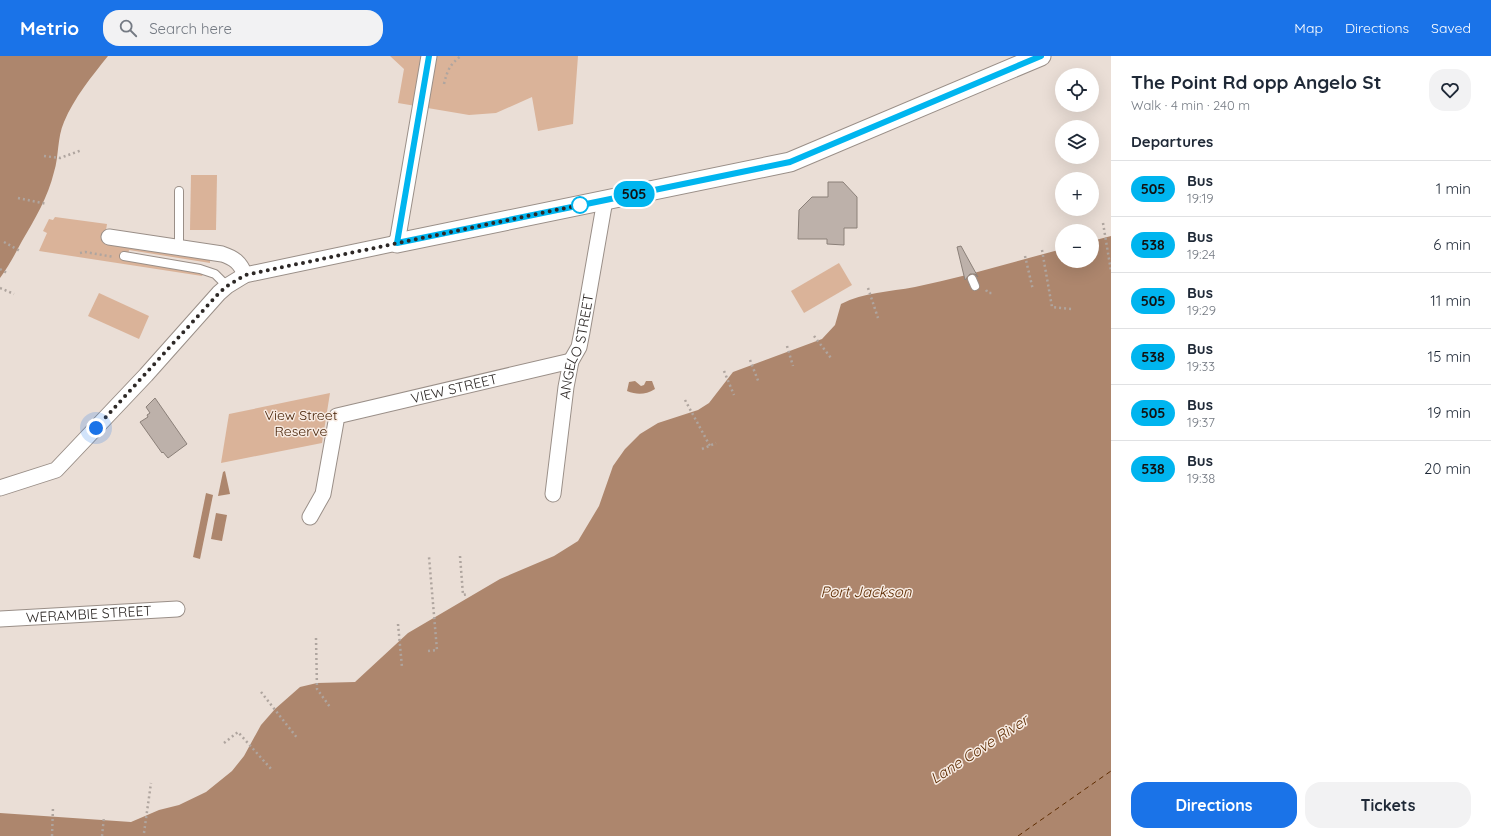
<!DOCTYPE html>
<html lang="en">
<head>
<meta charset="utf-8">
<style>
	:root { --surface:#fff; --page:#f2f2f3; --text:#1f2937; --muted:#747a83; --line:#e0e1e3; --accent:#1a73e8 }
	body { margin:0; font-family:Quicksand,sans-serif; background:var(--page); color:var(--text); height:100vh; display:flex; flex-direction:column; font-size:15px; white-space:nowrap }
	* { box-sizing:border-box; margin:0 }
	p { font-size:13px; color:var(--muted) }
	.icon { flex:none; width:22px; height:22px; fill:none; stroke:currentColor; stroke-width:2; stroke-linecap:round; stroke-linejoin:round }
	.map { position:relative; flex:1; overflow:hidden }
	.drawer { display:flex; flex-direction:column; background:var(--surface); width:380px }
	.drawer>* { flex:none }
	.badge { padding:0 8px; border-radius:13px; font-size:14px; line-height:26px }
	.tools { position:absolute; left:1055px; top:12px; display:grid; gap:8px }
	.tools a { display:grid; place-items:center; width:44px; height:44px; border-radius:50%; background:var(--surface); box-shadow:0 4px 16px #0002; font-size:20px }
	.you { position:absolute; width:20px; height:20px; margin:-10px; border:3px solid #fff; border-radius:50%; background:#1a73e8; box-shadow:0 0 0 6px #1a73e833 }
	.map>.badge { position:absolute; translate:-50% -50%; box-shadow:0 0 0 2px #fff }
	h2 { padding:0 20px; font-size:15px; line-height:36px }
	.round { display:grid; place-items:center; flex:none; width:42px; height:42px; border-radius:16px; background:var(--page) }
	.summary { display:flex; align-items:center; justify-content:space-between; height:68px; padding:0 20px }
	h1 { font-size:19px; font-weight:800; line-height:30px }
	.primary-button { display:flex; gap:8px; margin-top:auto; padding:8px 20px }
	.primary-button a { flex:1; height:46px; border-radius:16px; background:var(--accent); color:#fff; font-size:16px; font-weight:800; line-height:46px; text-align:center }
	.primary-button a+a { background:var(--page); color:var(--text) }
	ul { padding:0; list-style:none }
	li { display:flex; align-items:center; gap:12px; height:56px; padding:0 20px; border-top:1px solid var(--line) }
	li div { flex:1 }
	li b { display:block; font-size:15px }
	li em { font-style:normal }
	li .badge { min-width:44px; font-weight:700; text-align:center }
	header { display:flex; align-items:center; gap:24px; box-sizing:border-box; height:56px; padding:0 20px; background:var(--accent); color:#fff }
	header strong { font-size:19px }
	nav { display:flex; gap:22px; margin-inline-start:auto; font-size:14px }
	.search { width:280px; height:36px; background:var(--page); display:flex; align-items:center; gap:10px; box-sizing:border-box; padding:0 14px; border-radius:16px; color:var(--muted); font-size:15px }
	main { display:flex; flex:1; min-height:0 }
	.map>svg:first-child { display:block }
</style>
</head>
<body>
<header>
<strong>Metrio</strong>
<div class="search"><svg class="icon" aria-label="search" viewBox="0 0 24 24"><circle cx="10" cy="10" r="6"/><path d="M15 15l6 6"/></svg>Search here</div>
<nav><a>Map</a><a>Directions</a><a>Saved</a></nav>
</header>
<main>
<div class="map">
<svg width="1111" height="780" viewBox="0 0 1111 780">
	<rect width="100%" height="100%" fill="#eaded6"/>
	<!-- green -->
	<g fill="#dab399">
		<polygon points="390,0 578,0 573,68 538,75 532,41 496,57 469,59 398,47 404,13"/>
		<polygon points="191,119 217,119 216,174 190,174"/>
		<polygon points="55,161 107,168 106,174 210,201 210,207 129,194 127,204 204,217 202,220 39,195 47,177 43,175 49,163 53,164"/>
		<polygon points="839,207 852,229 804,257 791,235"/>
		<polygon points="99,237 149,260 139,283 88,260"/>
		<polygon points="330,337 322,387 221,407 229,358"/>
	</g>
	<!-- water -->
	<g fill="#ad866d">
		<path d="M0 0H108C92 20 74 42 64 66 57 82 59 100 54 116 48 141 35 163 22 185 15 198 9 210 0 222Z"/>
		<path d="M1111 180V780H0V757L131 766 159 754 179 749 206 736 232 715 244 700 261 669 275 653 300 631 317 627 355 626 408 577 500 523 554 500 578 485 599 450 613 410 625 393 640 378 658 367 698 354 709 347 733 316 822 283 835 269 841 248C864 236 889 236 915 231 964 221 1013 206 1062 193V205H1092V185Z"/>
		<path d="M635 325 641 330 644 329 646 325H652L655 333C645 339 637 339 627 335L629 326Z"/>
		<polygon points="225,415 230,438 218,440 223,416"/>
		<polygon points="206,437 213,439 200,503 193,501"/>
		<polygon points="216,457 227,459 222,485 211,483"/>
	</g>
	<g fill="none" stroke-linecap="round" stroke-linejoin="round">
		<!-- ferry -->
		<polyline stroke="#5e2c00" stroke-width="1" stroke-dasharray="5 4" stroke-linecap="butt" points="1018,780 1111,715"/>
	</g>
	<!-- building -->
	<g fill="#bdb1aa" stroke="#8b8079">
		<polygon points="828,126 843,126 857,141 857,172 844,172 844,189 827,188 827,183 798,183 799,154 812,141 828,141"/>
		<polygon points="961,190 978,221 975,218 970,218 965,224 957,191"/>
		<polygon points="155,342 187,388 168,402 163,396 162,397 140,366 148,361 147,359 150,357 146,351"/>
	</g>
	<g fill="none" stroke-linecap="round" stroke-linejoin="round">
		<!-- service casing -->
		<g stroke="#9a8f88" stroke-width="10">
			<g id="service">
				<polyline points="179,191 179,135"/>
				<polyline points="124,200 200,213 215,218 227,230"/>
				<polyline points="972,223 975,230"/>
			</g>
		</g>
		<!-- minor casing -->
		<g stroke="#9a8f88" stroke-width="17">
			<g id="minor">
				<path d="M109 181 222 198C234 202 240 206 245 219"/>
				<polyline points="0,432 56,414 146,319 219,237 227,230 245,219 397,187 429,0"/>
				<path id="s1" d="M553 438 566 331 571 305 579 291 582 276 605 144"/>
				<path id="s2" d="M310 461 323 438 337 360 571 305"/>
				<path id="s3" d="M0 563 177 553"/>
			</g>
		</g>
		<!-- tertiary casing -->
		<g stroke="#9a8f88" stroke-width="21">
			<polyline id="tertiary" points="397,187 790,106 1041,0"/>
		</g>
		<!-- path -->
		<g stroke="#afa59f" stroke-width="2.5" stroke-dasharray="2 3" stroke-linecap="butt">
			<path d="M444 28C447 15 450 8 461 0"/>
			<polyline points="44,100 60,102 82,94"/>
			<polyline points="18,142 47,148"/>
			<polyline points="1103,167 1111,215"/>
			<polyline points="4,186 20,195"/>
			<polyline points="1042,194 1052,251 1072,253"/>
			<polyline points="80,197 85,196 114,201"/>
			<polyline points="1025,200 1033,234"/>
			<polyline points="0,213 7,217"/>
			<polyline points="0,232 14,238"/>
			<polyline points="868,232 878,262"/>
			<polyline points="986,234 988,237 994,237"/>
			<polyline points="814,280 831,302"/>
			<polyline points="787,290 793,310"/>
			<polyline points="750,304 759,327"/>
			<polyline points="724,315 734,339"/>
			<polyline points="685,344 710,390"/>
			<polyline points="702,393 716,387"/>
			<polyline points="460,500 463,539 468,538"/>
			<polyline points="398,568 402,611"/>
			<polyline points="316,582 317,633 330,651"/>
			<polyline points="428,595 437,594 429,501"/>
			<polyline points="261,636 298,683"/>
			<polyline points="224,687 238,676 272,714"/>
			<polyline points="144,777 151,727"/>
			<polyline points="52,780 53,751"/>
			<polyline points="102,780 104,761"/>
		</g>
		<!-- service -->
		<use href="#service" stroke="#fff" stroke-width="8"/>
		<!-- minor -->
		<use href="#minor" stroke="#fff" stroke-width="15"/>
		<!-- tertiary -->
		<use href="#tertiary" stroke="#fff" stroke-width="19"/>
	</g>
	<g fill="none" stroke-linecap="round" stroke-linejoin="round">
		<!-- line casing -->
		<g stroke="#fff" stroke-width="9">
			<polyline id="line" points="429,0 397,187 790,106 1041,0"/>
		</g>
		<!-- line -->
		<use href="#line" stroke="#00b5ef" stroke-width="6"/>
		<!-- walk -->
		<polyline stroke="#2d2826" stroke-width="4" stroke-dasharray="0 7.2" points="96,372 219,237 227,230 245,219 580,149"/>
	</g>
	<!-- markers -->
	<circle fill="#fff" stroke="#00b5ef" stroke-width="2" cx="580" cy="149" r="8"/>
	<g text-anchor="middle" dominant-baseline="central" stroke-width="3" stroke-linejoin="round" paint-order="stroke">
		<!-- street labels -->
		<g font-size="14" fill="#2d2826" stroke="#f7ebe3">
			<text stroke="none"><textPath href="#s1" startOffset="150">ANGELO STREET</textPath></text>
			<text stroke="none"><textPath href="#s2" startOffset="226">VIEW STREET</textPath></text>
			<text stroke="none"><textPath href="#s3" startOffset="89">WERAMBIE STREET</textPath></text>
		</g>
		<!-- park labels -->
		<g font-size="14" fill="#431d00" stroke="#f7ebe3">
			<text x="301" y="359">View Street<tspan x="301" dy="16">Reserve</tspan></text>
		</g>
		<!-- water labels -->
		<g font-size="15" font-style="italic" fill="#5e2c00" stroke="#f7ebe3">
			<text x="866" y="535">Port Jackson</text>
			<text transform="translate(979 693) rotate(-33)">Lane Cove River</text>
		</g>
	</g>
</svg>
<div class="tools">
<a><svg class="icon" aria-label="locate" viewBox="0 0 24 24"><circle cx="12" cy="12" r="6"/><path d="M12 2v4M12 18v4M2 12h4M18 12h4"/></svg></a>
<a><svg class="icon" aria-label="layers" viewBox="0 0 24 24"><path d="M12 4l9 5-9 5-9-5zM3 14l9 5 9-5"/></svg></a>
<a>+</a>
<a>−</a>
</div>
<div class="you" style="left:96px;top:372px"></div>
<b class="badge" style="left:634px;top:138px;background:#00b5ef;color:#111">505</b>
</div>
<section class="drawer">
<div class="summary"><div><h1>The Point Rd opp Angelo St</h1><p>Walk · 4 min · 240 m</p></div><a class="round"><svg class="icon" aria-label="heart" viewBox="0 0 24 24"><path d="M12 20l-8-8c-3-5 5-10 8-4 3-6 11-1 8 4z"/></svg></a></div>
<h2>Departures</h2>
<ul>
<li><span class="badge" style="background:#00b5ef;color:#111">505</span><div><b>Bus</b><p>19:19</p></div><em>1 min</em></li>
<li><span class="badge" style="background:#00b5ef;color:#111">538</span><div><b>Bus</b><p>19:24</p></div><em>6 min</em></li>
<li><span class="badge" style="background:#00b5ef;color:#111">505</span><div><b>Bus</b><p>19:29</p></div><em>11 min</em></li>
<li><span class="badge" style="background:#00b5ef;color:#111">538</span><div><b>Bus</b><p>19:33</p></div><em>15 min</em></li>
<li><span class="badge" style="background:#00b5ef;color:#111">505</span><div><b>Bus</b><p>19:37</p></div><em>19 min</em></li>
<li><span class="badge" style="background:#00b5ef;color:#111">538</span><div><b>Bus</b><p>19:38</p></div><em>20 min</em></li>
</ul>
<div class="primary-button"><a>Directions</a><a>Tickets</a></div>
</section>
</main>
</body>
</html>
